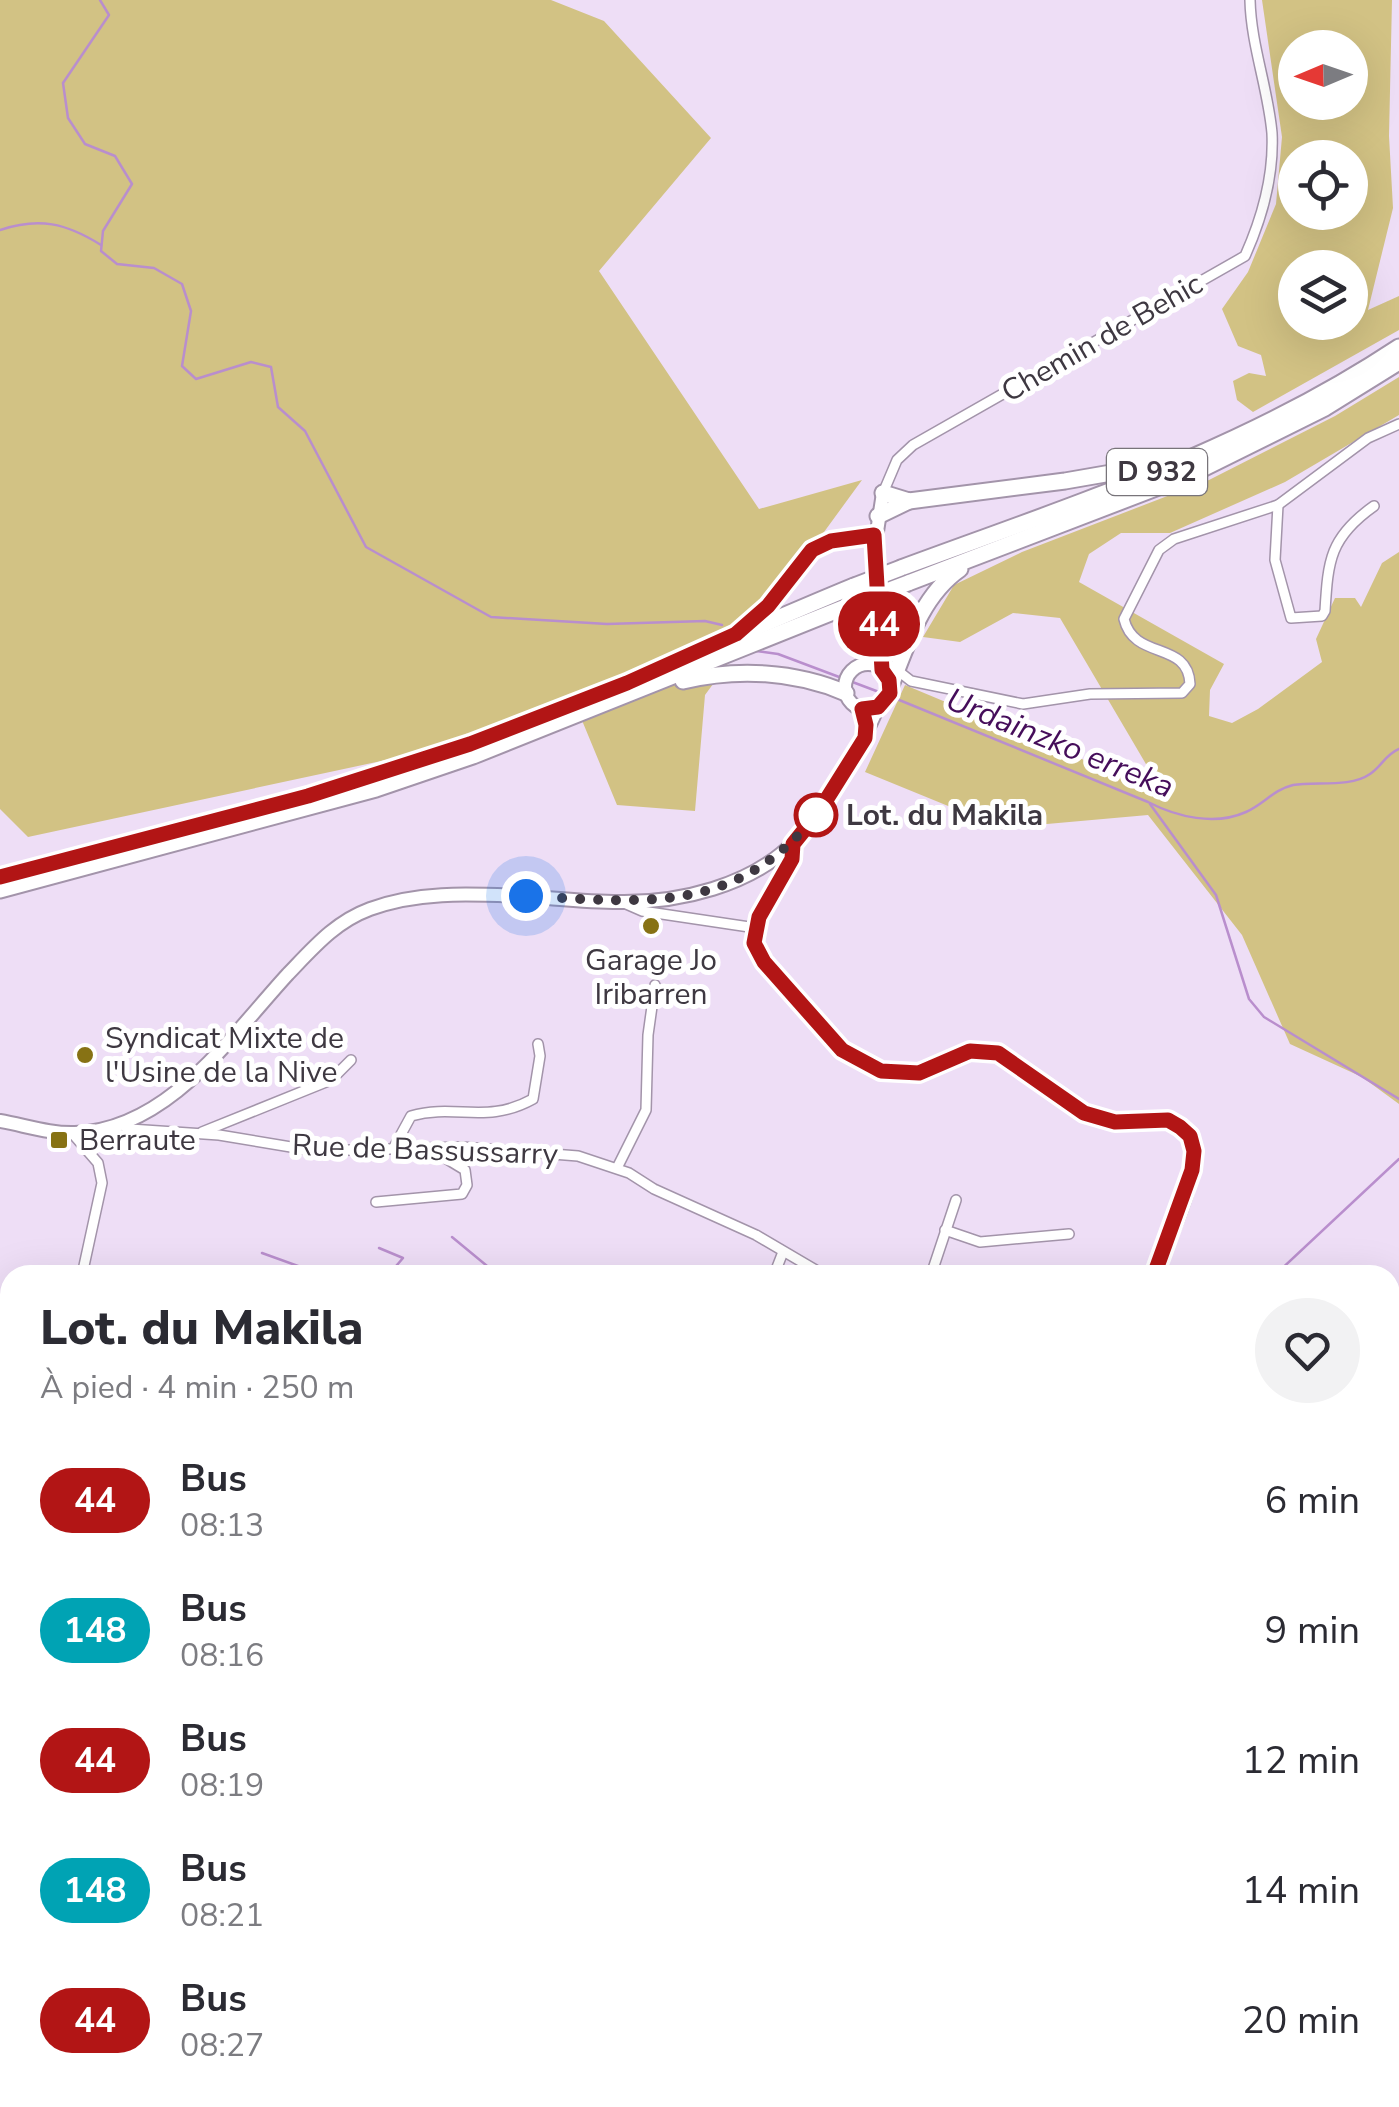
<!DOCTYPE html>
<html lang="fr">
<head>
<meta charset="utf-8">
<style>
	:root { --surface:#fff; --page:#f2f2f3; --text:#2b2b33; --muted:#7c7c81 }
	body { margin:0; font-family:"Nunito Sans",sans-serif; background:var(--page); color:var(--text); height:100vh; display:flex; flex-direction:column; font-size:38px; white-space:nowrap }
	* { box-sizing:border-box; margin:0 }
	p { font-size:32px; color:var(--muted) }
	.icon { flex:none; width:55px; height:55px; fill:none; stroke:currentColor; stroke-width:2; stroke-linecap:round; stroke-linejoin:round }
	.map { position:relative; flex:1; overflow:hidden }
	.drawer { position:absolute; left:0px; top:1265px; width:1400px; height:842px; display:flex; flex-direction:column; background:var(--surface); border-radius:30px 30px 0 0; box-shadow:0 10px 40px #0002 }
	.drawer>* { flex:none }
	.badge { padding:0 20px; border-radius:32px; font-size:35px; line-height:65px }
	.needle { width:65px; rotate:268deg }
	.fabs { position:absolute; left:1278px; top:30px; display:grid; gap:20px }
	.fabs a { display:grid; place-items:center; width:90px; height:90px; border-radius:50%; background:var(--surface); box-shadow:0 10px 40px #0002; font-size:50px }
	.you { position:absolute; width:50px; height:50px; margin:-25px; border:8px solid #fff; border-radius:50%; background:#1a73e8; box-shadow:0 0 0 15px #1a73e833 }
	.map>.badge { position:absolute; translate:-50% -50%; box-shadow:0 0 0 5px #fff }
	.round { display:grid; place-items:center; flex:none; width:105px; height:105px; border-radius:52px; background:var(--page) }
	.overview { display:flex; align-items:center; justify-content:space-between; height:170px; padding:0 40px }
	h1 { font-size:48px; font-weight:800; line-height:75px }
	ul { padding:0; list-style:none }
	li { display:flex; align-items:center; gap:30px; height:130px; padding:0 40px }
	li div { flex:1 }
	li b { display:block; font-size:38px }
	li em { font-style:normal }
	li .badge { min-width:110px; font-weight:700; text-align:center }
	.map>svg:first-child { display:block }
</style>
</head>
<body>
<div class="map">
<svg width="1399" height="2107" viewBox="0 0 1399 2107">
	<rect width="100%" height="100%" fill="#eedef6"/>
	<!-- green -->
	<g fill="#d2c284" fill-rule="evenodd">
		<polygon points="0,0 551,0 604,21 711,138 599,271 759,509 862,480 705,695 695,811 617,805 581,718 28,837 0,809"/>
		<path d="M1262 0H1392L1389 136 1393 208 1368 310 1399 296V330L1253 412 1237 400 1233 381 1249 373 1266 376 1261 355 1238 346 1222 309 1248 272 1276 204 1282 137ZM1295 48H1350V102H1295ZM1295 158H1350V212H1295ZM1295 268H1350V322H1295Z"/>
		<polygon points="1399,377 1399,415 1285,482 1170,533 1121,533 1089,554 1079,582 1224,664 1210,690 1209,716 1232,723 1258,709 1322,662 1316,639 1335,598 1355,598 1361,607 1382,563 1399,552 1399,1104 1362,1077 1290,1044 1242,935 1148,815 1002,828 865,772 905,685 1163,793 1060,618 1013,613 960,642 923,637 954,585 1022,552 1209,480 1335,416"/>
		<polygon points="1399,1857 1399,1944 1390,1945 1390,1861 1397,1862"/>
		<polygon points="280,2098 375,2098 369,2107 278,2107"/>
		<polygon points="452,2098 847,2098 836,2107 458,2107"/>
		<polygon points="1121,2098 1241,2098 1241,2107 1120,2107"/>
	</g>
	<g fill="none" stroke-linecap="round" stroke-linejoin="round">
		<!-- stream -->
		<g stroke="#b98ecd" stroke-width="2.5">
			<polyline points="100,0 109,15 63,83 68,118 85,144 115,156 132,184 103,231 101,251 117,264 154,268 182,284 191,311 182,366 196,379 251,362 271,367 278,407 305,431 366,547 491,617 607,624 705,621 722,625"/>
			<path d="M0 230C39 217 66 223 101 245"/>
			<path d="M756 651 778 654 887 695 1148 802C1177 817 1215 826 1246 812 1264 804 1273 790 1293 785 1316 781 1350 788 1370 774 1382 766 1385 755 1399 749"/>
			<polyline points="1150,804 1216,895 1249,999 1264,1017 1399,1099"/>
			<polyline points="452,1237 498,1275"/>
			<polyline points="379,1248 403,1258 397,1265"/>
			<polyline points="262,1253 323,1275"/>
			<polyline points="389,1275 397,1265 410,1275"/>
			<polyline points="1275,1275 1399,1159"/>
			<polyline points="740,2098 741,2107"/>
		</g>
		<!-- street casing -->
		<g stroke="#a394aa" stroke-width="12">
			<g id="street">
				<path d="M883 493 897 460 913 445 1245 256C1262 218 1274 175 1272 133 1268 88 1251 45 1250 0"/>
				<path d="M1278 505 1275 560 1291 618 1322 616 1325 611C1328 560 1330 537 1374 506"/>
				<path d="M897 670 911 681 1023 704 1090 694 1182 693 1190 684C1188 640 1134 661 1124 619L1159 550 1174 539 1278 505 1368 438 1399 424"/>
				<polyline points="626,904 642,911 756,928"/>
				<polyline points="120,1124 130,1129 219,1135 315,1151 462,1147 578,1156 629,1173 654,1189 756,1235 824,1275"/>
				<polyline points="202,1132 331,1080 351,1060"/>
				<polyline points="72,1133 98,1163 102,1183 82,1275"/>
				<path d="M393 1149 411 1116C456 1103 486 1125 533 1099L540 1056 538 1044"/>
				<polyline points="617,1168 646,1110 648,1035 655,985"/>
				<polyline points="376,1202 462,1194 467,1185 465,1170 432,1150"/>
				<polyline points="945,1230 980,1242 1069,1234"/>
				<polyline points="774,1275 783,1252"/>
				<polyline points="931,1275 956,1200"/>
				<polyline points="1390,1369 1399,1366"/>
				<polyline points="0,2077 10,2081"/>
				<polyline points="57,2098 83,2107"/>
				<polyline points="381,2107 384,2098"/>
				<polyline points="940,2107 943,2098"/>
			</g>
		</g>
		<!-- secondary casing -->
		<g stroke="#a394aa" stroke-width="16">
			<g id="secondary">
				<circle cx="868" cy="687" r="23"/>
				<polyline points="883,670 874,551 883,493"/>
				<path d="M793 844C794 876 758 908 754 943L788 992 842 1050 881 1071 919 1073 970 1051 998 1053 1083 1113 1115 1123 1168 1120C1177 1125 1187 1131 1191 1141 1203 1172 1166 1244 1154 1275"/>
				<path d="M0 1121C24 1125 50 1134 75 1133 168 1130 231 1036 288 974 314 947 335 922 370 909 418 891 471 894 520 896 553 898 586 902 619 902 679 903 751 886 794 842 828 809 859 751 878 707"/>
				<polyline points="1390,1465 1399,1466"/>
			</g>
		</g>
		<!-- highway casing -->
		<g stroke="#a394aa" stroke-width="19">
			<g id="highway">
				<polyline points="883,493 909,501 1065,481 1157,465"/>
				<polyline points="878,516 909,501"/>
				<path d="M901 568C1074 504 1244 450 1399 347"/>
				<polyline points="908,583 1190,475 1325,408 1399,362"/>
				<polyline points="747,625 768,606 812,550 831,541 874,535"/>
				<path d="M683 681C737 668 795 671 846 693"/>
				<path d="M890 688C907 645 921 596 960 569"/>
				<path d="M0 877C157 838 315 799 468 745 599 699 725 639 854 586"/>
				<polyline points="0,890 376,789 473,756 863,600"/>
			</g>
		</g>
		<!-- street -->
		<use href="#street" stroke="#fff" stroke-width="9"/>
		<!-- secondary -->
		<use href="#secondary" stroke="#fff" stroke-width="12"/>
		<!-- highway -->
		<use href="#highway" stroke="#fff" stroke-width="15"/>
		<!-- highway-bridge casing -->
		<g stroke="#a394aa" stroke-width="19" stroke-linecap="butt">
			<g id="highway-bridge">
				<polyline points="854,586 901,568"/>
				<polyline points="863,600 908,583"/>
			</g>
		</g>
		<!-- highway-bridge -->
		<use href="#highway-bridge" stroke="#fff" stroke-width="15"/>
	</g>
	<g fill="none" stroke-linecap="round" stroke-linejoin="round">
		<!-- line casing -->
		<g stroke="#fff" stroke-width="22">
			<polyline id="line" points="0,877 308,796 470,744 627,683 736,634 768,606 812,550 831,541 874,535 882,670 889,680 890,693 878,707 862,709 866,725 865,738 818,813 793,844 792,859 759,917 754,943 764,962 842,1050 881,1071 919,1073 970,1051 998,1053 1084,1113 1115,1122 1168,1120 1180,1127 1190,1136 1194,1151 1192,1170 1154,1275"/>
		</g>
		<!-- line -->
		<use href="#line" stroke="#b21515" stroke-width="15"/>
		<!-- walk -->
		<path stroke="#3e3841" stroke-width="10" stroke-dasharray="0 18" d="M526 896C645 902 735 916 818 813L816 815"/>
	</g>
	<!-- markers -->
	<circle fill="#fff" stroke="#b21515" stroke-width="5" cx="816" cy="815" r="20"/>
	<g fill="#877214" stroke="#fff" stroke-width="4">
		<circle cx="651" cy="926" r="10"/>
		<circle cx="85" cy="1055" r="10"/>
		<rect x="49" y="1130" width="20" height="20" rx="5"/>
	</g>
	<g text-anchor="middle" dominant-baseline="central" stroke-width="10" stroke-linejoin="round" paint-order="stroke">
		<!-- shield labels -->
		<rect fill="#fff" stroke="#78747a" stroke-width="2.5" x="1107" y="449" width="100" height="46" rx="8"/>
		<g font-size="28" font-weight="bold" fill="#3e3841">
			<text x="1157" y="472">D 932</text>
		</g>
		<!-- street labels -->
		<g font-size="30" fill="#3e3841" stroke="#fff">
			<text transform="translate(1102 338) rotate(-30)">Chemin de Behic</text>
			<text transform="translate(425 1150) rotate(2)">Rue de Bassussarry</text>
		</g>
		<!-- stop labels -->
		<g font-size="30" font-weight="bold" fill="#3e3841" stroke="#fff" text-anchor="start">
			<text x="846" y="815">Lot. du Makila</text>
		</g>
		<!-- poi labels -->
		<g font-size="30" fill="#3e3841" stroke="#fff" text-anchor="start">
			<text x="651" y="960" text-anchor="middle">Garage Jo<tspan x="651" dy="34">Iribarren</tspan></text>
			<text x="105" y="1038">Syndicat Mixte de<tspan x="105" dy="34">l'Usine de la Nive</tspan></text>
			<text x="79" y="1140">Berraute</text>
		</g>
		<!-- water labels -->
		<g font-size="32" font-style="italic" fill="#450d5a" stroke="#fff">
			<text transform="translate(1060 743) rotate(22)">Urdainzko erreka</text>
		</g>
	</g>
</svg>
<div class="fabs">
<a><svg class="needle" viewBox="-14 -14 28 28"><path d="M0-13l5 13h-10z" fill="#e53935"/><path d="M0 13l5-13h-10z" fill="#7c7c81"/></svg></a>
<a><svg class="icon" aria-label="locate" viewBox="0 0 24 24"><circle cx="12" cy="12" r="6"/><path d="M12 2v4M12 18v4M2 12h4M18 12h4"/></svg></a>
<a><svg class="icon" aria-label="layers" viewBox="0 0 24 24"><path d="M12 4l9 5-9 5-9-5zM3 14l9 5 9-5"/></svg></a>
</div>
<div class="you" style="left:526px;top:896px"></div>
<b class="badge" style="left:879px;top:624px;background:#b21515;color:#fff">44</b>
<section class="drawer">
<div class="overview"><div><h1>Lot. du Makila</h1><p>À pied · 4 min · 250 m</p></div><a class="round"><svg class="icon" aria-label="heart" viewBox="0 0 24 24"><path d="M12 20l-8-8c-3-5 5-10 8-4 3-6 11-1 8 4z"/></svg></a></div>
<ul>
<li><span class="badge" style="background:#b21515;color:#fff">44</span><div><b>Bus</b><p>08:13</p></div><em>6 min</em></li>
<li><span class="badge" style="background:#00a3b4;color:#fff">148</span><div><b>Bus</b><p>08:16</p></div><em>9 min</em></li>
<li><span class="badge" style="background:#b21515;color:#fff">44</span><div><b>Bus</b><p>08:19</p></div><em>12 min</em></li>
<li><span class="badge" style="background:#00a3b4;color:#fff">148</span><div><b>Bus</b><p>08:21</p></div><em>14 min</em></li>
<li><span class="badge" style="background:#b21515;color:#fff">44</span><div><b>Bus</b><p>08:27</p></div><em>20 min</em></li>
</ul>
</section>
</div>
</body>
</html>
